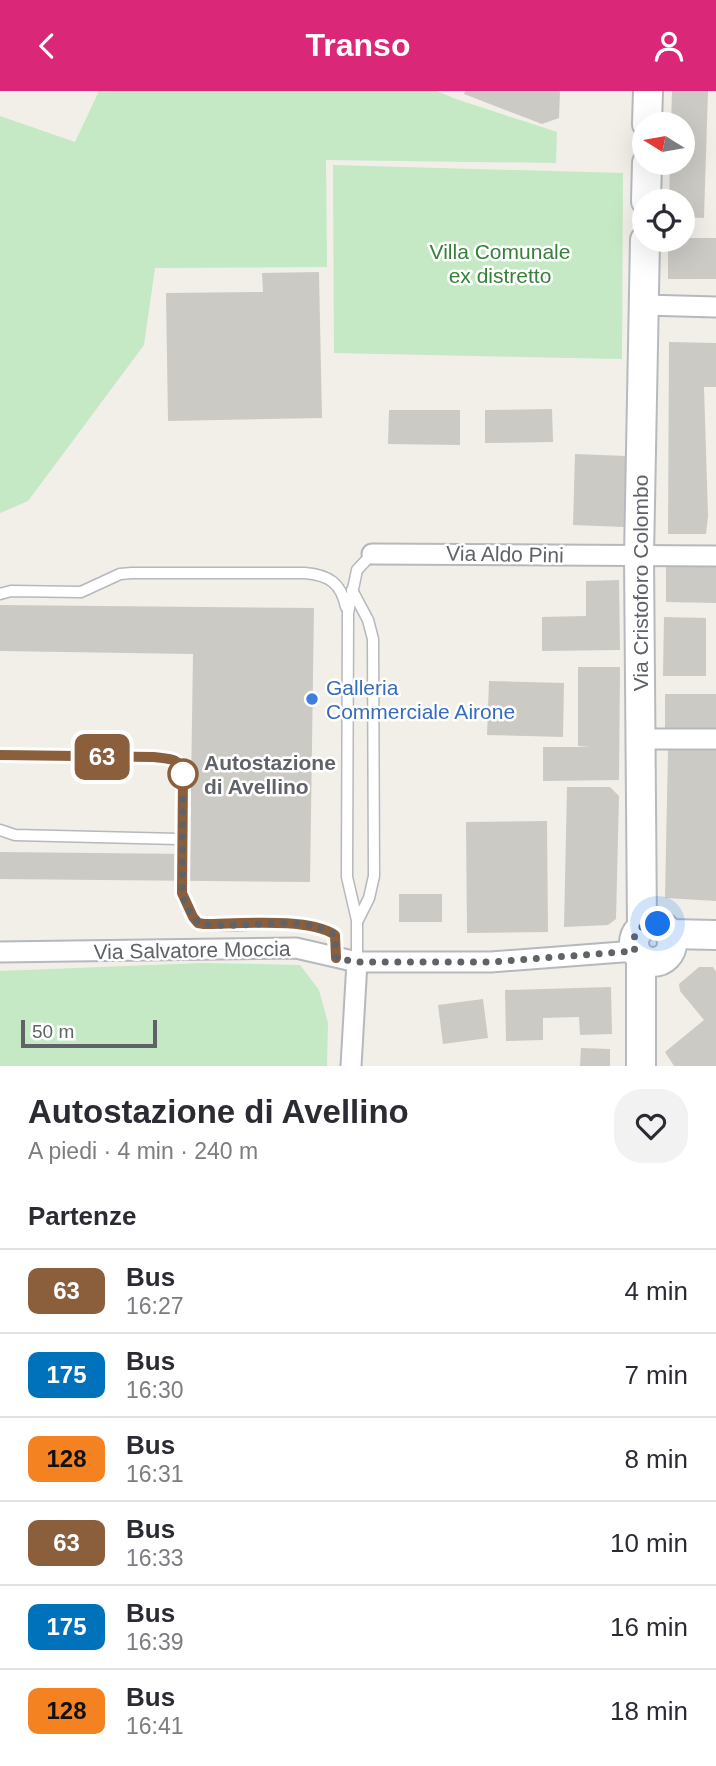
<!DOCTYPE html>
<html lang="it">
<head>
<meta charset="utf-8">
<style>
	:root { --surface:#fff; --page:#f2f2f3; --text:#2b2b33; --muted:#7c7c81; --line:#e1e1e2; --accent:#db2777 }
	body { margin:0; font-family:Arial,sans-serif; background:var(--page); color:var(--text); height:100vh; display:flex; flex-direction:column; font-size:26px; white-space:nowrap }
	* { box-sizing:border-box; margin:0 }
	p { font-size:23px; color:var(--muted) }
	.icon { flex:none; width:38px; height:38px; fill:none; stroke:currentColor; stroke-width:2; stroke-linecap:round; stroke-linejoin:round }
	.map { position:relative; height:975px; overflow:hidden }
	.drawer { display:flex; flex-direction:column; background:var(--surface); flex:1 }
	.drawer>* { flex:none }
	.badge { padding:0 14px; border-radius:10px; font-size:24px; line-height:46px }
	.needle { width:46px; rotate:281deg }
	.buttons { position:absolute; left:632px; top:21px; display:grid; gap:14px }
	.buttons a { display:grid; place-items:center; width:63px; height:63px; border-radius:50%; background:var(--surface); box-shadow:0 7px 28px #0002; font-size:35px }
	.scale { position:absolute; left:21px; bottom:18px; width:136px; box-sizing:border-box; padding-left:7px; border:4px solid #5f6368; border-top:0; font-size:19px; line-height:24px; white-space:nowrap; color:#5f6368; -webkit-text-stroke:5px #fff; paint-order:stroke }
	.you { position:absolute; width:35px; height:35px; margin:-18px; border:5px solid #fff; border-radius:50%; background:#1a73e8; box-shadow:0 0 0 10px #1a73e833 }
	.map>.badge { position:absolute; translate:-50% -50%; box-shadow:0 0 0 4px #fff }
	h2 { padding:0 28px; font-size:26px; line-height:63px }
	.round { display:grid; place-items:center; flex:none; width:74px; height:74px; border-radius:28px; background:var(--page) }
	.overview { display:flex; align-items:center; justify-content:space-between; height:119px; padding:0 28px }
	h1 { font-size:33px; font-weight:700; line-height:52px }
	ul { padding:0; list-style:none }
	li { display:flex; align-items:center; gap:21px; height:84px; padding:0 28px; border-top:2px solid var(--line) }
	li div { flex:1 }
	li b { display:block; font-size:26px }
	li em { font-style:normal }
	li .badge { min-width:77px; font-weight:700; text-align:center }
	header { display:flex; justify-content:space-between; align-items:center; height:91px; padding:0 28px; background:var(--accent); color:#fff; font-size:32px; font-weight:700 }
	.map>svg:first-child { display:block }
</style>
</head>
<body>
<header><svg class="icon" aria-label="back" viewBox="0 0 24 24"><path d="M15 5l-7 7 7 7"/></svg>Transo<svg class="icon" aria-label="person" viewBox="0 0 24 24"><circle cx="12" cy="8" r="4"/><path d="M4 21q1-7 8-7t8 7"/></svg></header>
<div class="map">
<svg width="716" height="975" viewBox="0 0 716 975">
	<rect width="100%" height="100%" fill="#f1efe8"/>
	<!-- green -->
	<g fill="#c5e8c5">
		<polygon points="99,0 437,0 453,7 557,41 556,72 326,69 327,176 155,177 144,254 28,410 0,422 0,25 75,51"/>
		<polygon points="333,74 623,82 622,268 334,262"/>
		<polygon points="202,872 300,874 319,899 328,932 327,975 0,975 0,880"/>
	</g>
	<!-- building -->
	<g fill="#cccac5">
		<polygon points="465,0 560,0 559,27 542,33 464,3"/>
		<polygon points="672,0 708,0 704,127 682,126 682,110 669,110 670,72 682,72 682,33 671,33"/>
		<polygon points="682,147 716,147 716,188 668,188 668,149 682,149"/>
		<polygon points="319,181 322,327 168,330 166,202 263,201 262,182"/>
		<polygon points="669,251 716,252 716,296 704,296 708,425 706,443 668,443"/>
		<polygon points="552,318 553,351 485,352 485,319"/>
		<polygon points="389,319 460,319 460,354 388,353"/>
		<polygon points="575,363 626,365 624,436 573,434"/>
		<polygon points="666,470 716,471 716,512 666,511"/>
		<polygon points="619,489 620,559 542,560 542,526 586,525 586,490"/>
		<polygon points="0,514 314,517 310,791 0,788 0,761 190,763 193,563 0,560"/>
		<polygon points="664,526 706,527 706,585 663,585"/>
		<polygon points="578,576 620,576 619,689 543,690 543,656 590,656 578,655"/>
		<polygon points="489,590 564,592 563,646 487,644"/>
		<rect x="665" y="603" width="51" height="35"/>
		<polygon points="716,657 716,810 665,807 668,659"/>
		<polygon points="567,696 610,696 619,705 616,828 608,834 564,836"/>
		<polygon points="547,730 548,841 467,842 466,731"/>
		<rect x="399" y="803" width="43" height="28"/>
		<polygon points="699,876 713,876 716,881 716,975 674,975 665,961 704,929 680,900 679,893"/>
		<polygon points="611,896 612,943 580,944 579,926 543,927 543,949 506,950 505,899"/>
		<polygon points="483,908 488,947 443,953 438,914"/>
		<polygon points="581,957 610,958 610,975 580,975"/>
	</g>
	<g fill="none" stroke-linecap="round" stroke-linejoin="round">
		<!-- lane casing -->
		<g stroke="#b5b8bc" stroke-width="13">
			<g id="lane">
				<polyline points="352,499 368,529 373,548 374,785 369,807 358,829"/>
				<path d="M0 503 11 500 81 501 120 483 132 482H305C329 484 341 492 346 516"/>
				<path d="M0 664 154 666C168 668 181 666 183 683L181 752"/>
				<path d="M0 739 15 744 178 748 181 752 183 808 198 832C236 841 303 820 335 844L336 867"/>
				<polyline points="357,871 357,829 347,786 348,522 357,479 372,463"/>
			</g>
		</g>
		<!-- street casing -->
		<g stroke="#b5b8bc" stroke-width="23">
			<g id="street">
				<polyline points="644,214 716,216"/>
				<polyline points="372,463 716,465"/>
				<polyline points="639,648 716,648"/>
				<polyline points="0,861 296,857 357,871 491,871 635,860"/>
				<polyline points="351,975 357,871"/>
			</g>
		</g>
		<!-- secondary casing -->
		<g stroke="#b6babf" stroke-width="32">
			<g id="secondary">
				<polyline points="647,33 648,0"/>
				<polyline points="646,110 647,72"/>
				<circle cx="653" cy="852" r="19"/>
				<polyline points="642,835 639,465 645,149"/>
				<polyline points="670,843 716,844"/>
				<polyline points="641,975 641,868"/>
			</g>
		</g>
		<!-- lane -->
		<use href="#lane" stroke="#fff" stroke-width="10"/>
		<!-- street -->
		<use href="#street" stroke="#fff" stroke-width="19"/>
		<!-- secondary -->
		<use href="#secondary" stroke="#fff" stroke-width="28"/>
	</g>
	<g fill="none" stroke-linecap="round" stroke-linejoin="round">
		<!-- line casing -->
		<g stroke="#fff" stroke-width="16">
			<path id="line" d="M0 664 153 666C168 668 181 666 183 683L182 802 193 826 198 832 204 833C237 833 309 826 335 844L336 867"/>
		</g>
		<!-- line -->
		<use href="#line" stroke="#8b5e3c" stroke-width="10"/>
		<!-- walk -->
		<path stroke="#5f6368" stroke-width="7" stroke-dasharray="0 12.6" d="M183 683 182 802 187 817 198 832C239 841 300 820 335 844L336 867 357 871H491L635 860C630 843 640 831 658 833"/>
	</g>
	<!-- markers -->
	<circle fill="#3f7fe0" stroke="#fff" stroke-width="2.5" cx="312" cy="608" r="7"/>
	<circle fill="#fff" stroke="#8b5e3c" stroke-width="3.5" cx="183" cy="683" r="14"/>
	<g text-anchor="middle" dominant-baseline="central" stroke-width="5" stroke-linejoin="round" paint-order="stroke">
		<!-- park labels -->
		<g font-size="21" fill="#348238" stroke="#fff">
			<text x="500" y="160">Villa Comunale<tspan x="500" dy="24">ex distretto</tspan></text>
		</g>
		<!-- street labels -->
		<g font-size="21" fill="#5f6368" stroke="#fff">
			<text transform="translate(505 463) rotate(1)">Via Aldo Pini</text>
			<text transform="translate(640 492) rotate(-90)">Via Cristoforo Colombo</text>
			<text transform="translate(192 859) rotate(-1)">Via Salvatore Moccia</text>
		</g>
		<!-- shop labels -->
		<g font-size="21" fill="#366cbe" stroke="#fff" text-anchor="start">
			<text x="326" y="596">Galleria<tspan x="326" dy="24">Commerciale Airone</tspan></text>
		</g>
		<!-- stop labels -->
		<g font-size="21" font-weight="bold" fill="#5f6368" stroke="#fff" text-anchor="start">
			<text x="204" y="671">Autostazione<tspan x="204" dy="24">di Avellino</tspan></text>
		</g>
	</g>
</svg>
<div class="buttons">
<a><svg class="needle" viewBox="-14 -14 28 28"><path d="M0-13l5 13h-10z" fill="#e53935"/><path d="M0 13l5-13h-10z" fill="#7c7c81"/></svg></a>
<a><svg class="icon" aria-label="locate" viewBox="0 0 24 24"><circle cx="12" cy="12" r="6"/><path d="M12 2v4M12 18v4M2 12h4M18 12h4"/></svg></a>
</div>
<div class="scale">50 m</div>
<div class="you" style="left:658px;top:833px"></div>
<b class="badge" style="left:102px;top:666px;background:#8b5e3c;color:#fff">63</b>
</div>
<section class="drawer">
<div class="overview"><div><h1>Autostazione di Avellino</h1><p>A piedi · 4 min · 240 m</p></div><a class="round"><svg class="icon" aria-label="heart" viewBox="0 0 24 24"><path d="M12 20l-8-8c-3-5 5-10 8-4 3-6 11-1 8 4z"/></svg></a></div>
<h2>Partenze</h2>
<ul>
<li><span class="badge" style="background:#8b5e3c;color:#fff">63</span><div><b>Bus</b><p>16:27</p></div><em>4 min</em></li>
<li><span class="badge" style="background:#0072bc;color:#fff">175</span><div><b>Bus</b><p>16:30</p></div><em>7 min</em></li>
<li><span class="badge" style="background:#f58220;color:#111">128</span><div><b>Bus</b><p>16:31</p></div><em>8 min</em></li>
<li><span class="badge" style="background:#8b5e3c;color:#fff">63</span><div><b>Bus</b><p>16:33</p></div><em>10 min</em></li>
<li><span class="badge" style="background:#0072bc;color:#fff">175</span><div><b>Bus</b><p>16:39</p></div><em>16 min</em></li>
<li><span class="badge" style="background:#f58220;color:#111">128</span><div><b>Bus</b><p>16:41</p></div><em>18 min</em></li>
</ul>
</section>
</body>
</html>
